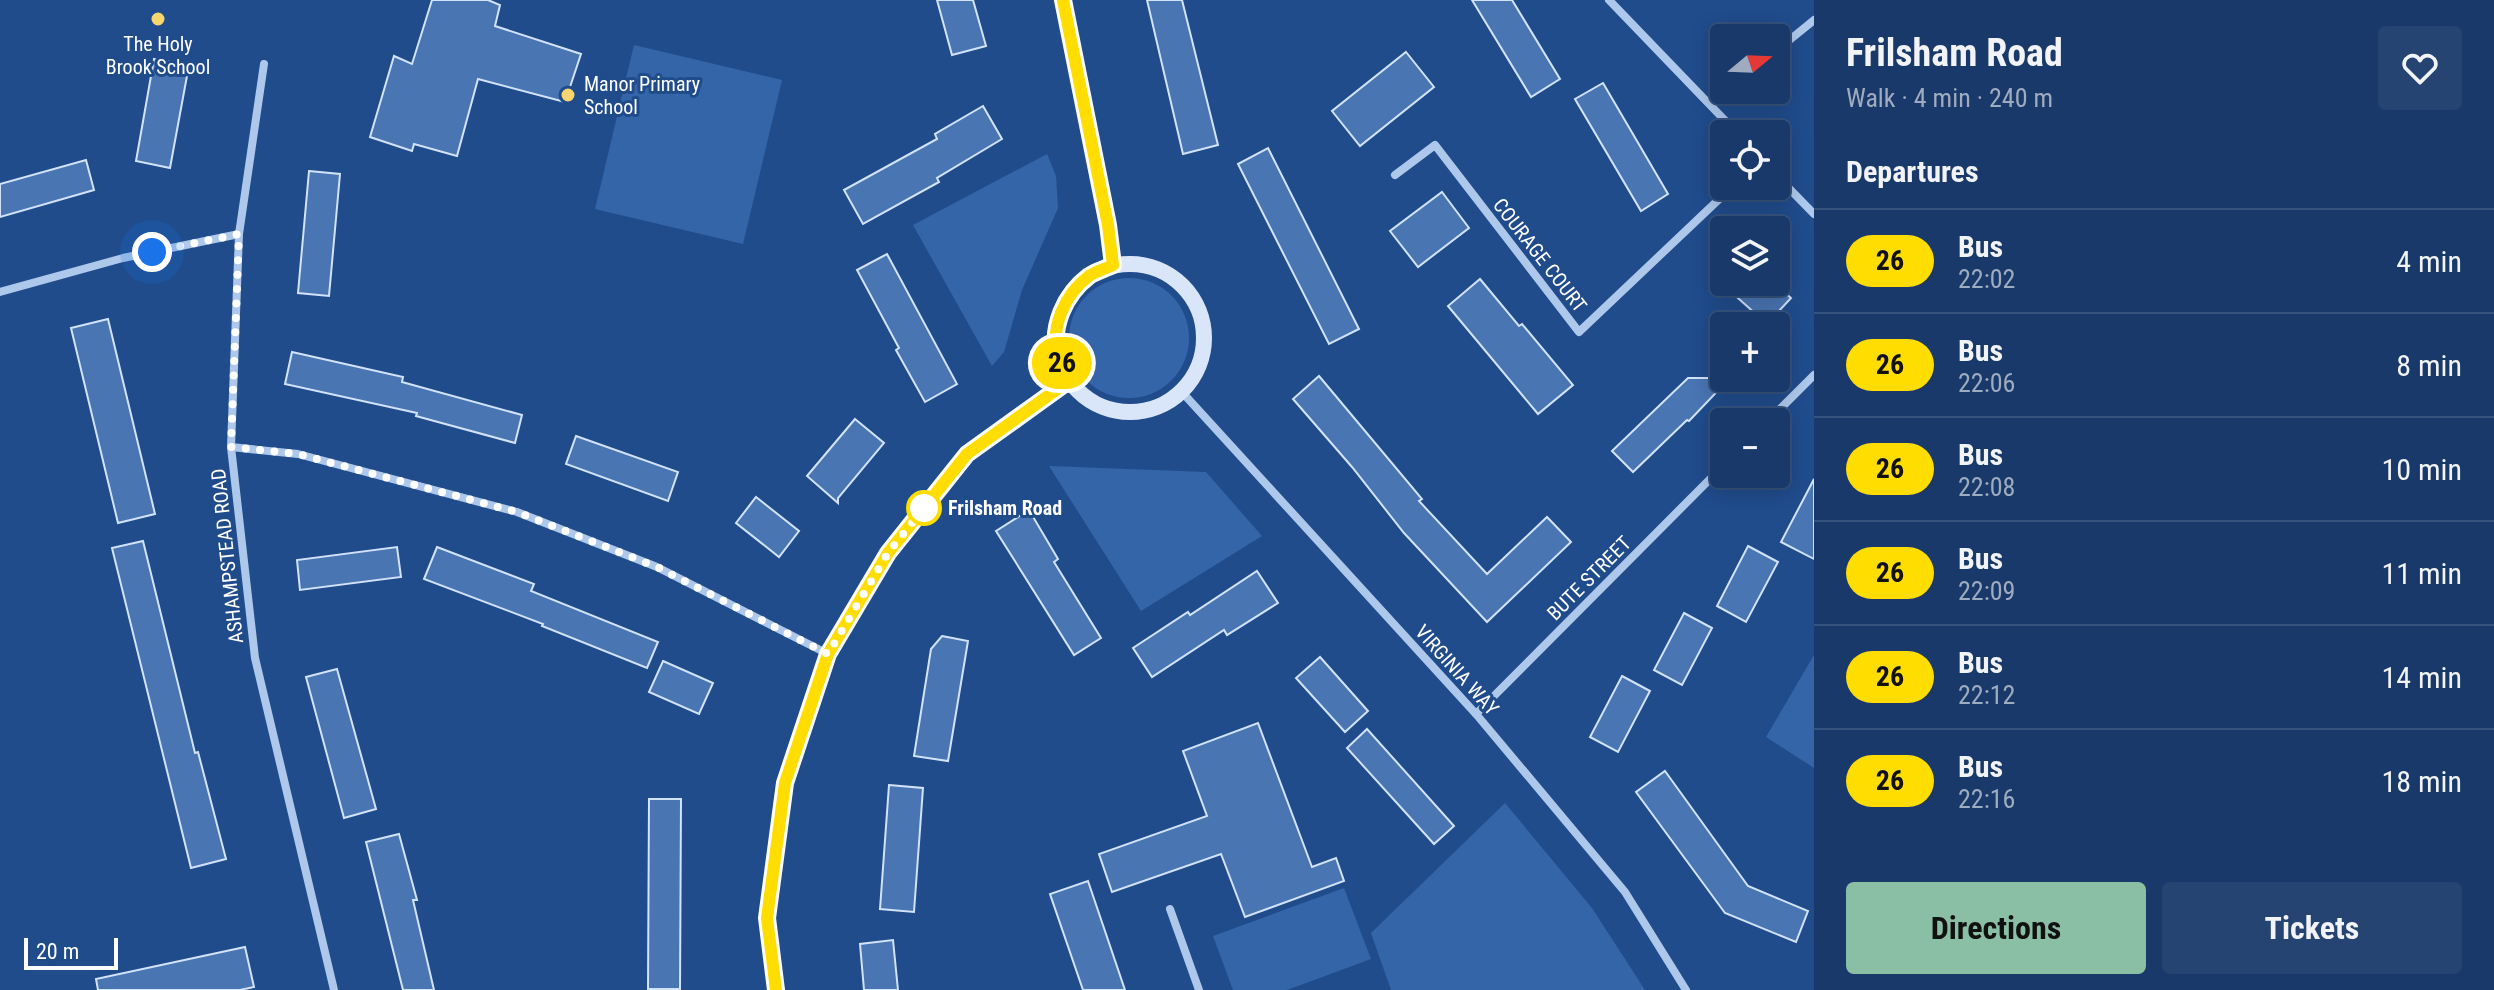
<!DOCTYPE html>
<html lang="en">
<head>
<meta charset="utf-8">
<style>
	:root { --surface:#183969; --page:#254471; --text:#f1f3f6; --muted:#9facc0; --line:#36537d; --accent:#8abfa5 }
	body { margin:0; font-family:"Roboto Condensed",sans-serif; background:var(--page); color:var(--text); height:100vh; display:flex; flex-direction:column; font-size:30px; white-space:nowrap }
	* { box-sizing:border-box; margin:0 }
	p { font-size:26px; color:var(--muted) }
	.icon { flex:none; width:44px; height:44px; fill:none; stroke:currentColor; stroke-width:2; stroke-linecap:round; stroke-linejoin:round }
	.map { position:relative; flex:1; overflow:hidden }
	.panel { display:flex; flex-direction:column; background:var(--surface); width:680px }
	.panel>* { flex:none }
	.badge { padding:0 16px; border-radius:26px; font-size:28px; line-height:52px }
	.needle { width:52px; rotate:71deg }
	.buttons { position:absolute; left:1710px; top:24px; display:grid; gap:16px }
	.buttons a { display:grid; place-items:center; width:80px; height:80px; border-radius:8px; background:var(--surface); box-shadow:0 4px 20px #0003,0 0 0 2px var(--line); font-size:40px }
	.scale { position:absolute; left:24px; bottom:20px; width:94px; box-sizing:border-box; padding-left:8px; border:4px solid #fff; border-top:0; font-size:22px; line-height:28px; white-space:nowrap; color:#fff; -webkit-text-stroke:6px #204c8c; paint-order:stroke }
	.you { position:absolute; width:40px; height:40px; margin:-20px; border:6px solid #fff; border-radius:50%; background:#1a73e8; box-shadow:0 0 0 12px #1a73e833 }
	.map>.badge { position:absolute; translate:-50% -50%; box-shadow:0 0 0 4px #fff }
	h2 { padding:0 32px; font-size:30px; line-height:72px }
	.round { display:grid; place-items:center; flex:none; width:84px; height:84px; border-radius:8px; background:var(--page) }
	.summary { display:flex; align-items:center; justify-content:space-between; height:136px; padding:0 32px }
	h1 { font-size:38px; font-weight:700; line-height:60px }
	.primary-button { display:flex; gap:16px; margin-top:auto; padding:16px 32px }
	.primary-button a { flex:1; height:92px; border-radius:8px; background:var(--accent); color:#111; font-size:32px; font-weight:700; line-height:92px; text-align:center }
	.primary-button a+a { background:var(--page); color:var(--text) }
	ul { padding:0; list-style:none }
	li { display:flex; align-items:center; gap:24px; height:104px; padding:0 32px; border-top:2px solid var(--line) }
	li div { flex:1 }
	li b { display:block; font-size:30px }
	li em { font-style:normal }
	li .badge { min-width:88px; font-weight:700; text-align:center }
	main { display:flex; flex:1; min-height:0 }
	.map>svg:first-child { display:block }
</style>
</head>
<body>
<main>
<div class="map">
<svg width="1814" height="990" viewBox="0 0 1814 990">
	<rect width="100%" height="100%" fill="#204c8c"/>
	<!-- green -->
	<g fill="#3465a9">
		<polygon points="634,45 782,80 743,244 595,209"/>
		<polygon points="1047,154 1056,176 1058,208 1022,290 1004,352 992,366 913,225"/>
		<circle cx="1129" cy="338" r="60"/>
		<polygon points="1049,466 1206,472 1262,536 1141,611"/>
		<polygon points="1814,655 1814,768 1766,737"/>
		<polygon points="1505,803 1592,908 1645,990 1391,990 1371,933"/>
		<polygon points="1344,888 1371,959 1287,990 1233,990 1213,936"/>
	</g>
	<!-- building -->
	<g fill="#4975b3" stroke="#d2e2f8" stroke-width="2">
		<polygon points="432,0 488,0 500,5 495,26 581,54 565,102 478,79 457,156 414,144 412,151 370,137 394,56 412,64"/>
		<polygon points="937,0 973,0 986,46 952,55"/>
		<polygon points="1147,0 1182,0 1218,145 1183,154"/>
		<polygon points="1472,0 1512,0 1560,79 1531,97"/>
		<polygon points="1406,52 1434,87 1360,146 1332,111"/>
		<polygon points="154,59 189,65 170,168 136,161"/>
		<polygon points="1603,83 1668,194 1641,211 1575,99"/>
		<polygon points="983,106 1002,139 937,178 939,182 863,224 844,190 937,139 935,134"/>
		<polygon points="1268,148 1359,329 1329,344 1238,164"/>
		<polygon points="86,160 94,190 0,217 0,184"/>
		<polygon points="309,171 340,174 329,296 298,293"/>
		<polygon points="1442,192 1469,228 1418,267 1390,231"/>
		<polygon points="887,254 957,384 925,402 896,350 899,348 857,270"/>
		<polygon points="1480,279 1519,326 1522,324 1573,385 1538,414 1448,306"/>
		<polygon points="1720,282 1773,282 1791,298 1767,324"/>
		<polygon points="108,319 155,514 118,523 71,328"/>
		<polygon points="292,352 403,377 402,382 522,415 515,443 416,416 417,413 285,384"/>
		<polygon points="1319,376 1422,499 1419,501 1487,574 1547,517 1571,542 1487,622 1404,533 1352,467 1293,399"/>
		<polygon points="1688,378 1730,378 1689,421 1687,420 1633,472 1612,451"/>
		<polygon points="855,419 884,443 838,498 838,503 807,476"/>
		<polygon points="576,436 678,472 668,501 566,464"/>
		<polygon points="1814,479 1814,559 1781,542"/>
		<polygon points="756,497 799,531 779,557 736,523"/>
		<polygon points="1029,510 1058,559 1054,562 1101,638 1074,655 996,531"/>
		<polygon points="143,541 195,753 198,752 226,859 191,868 112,548"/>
		<polygon points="1748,546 1778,562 1746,622 1717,606"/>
		<polygon points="397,547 401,577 300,590 297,560"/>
		<polygon points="437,547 534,584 531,591 658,642 647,668 542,626 543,624 424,579"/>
		<polygon points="1257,571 1278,603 1227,635 1224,630 1152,677 1133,648 1188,612 1190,615"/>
		<polygon points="1684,613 1712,628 1682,685 1654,670"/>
		<polygon points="942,636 968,641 948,761 914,756 931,649"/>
		<polygon points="1320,657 1368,711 1345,732 1296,678"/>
		<polygon points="663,661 713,683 699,714 649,692"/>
		<polygon points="337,669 376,809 344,818 306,677"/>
		<polygon points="1622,676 1650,691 1618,752 1590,737"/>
		<polygon points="1258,723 1312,867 1336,858 1344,881 1245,917 1221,854 1112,892 1099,854 1207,816 1183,751"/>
		<polygon points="1367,729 1454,826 1434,844 1347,748"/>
		<polygon points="1665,771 1748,886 1808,911 1796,942 1725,913 1636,792"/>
		<polygon points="889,785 923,788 914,912 880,909"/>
		<polygon points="649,799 681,799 680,989 648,989"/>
		<polygon points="399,834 417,900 413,900 434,990 403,990 366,842"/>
		<polygon points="1088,881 1125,990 1083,990 1050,894"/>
		<polygon points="893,940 898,990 864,990 860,944"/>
		<polygon points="245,947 254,987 240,990 98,990 96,979"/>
	</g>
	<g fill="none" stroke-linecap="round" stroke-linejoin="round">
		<!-- street -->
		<g stroke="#adc8eb" stroke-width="8">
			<polyline points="1609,0 1738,134"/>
			<polyline points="1776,51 1814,20"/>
			<polyline points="264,64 239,234 231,447 255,658 334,990"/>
			<polyline points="1711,105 1728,90"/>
			<polyline points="1395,175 1435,145 1579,332 1733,186"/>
			<polyline points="1776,175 1814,214"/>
			<polyline points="0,292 123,258 239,234"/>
			<polyline points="1181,391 1476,714 1625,892 1686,990"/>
			<polyline points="1767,422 1814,375"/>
			<polyline points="231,447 298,454 517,512 657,567 828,654"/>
			<polyline points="1476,714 1724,465"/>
			<polyline points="1170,909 1199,990"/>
		</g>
		<!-- secondary -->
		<g stroke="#d9e6f9" stroke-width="16">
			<polyline points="1063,0 1108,225 1113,265"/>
			<circle cx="1130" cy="338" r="74"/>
			<polyline points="776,990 767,918 785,783 828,654 888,553 967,454 1070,380"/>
		</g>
	</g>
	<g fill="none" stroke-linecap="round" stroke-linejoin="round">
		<!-- line casing -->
		<g stroke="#fff" stroke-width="18">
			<path id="line" d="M776 990 767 918 785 783 828 654 888 553 967 454 1070 380C1066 372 1061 364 1058 356 1050 327 1065 294 1089 276 1096 271 1105 269 1113 265L1108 225 1063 0"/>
		</g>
		<!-- line -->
		<use href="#line" stroke="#fd0" stroke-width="12"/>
		<!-- walk -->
		<polyline stroke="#fff" stroke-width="8" stroke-dasharray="0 14.4" points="152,252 239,234 231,447 298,454 517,512 657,567 828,654 888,553 927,504 924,508"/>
	</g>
	<!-- markers -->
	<g fill="#f9d56e" stroke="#204c8c" stroke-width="3">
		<circle cx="158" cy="19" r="8"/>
		<circle cx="568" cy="95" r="8"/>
	</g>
	<circle fill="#fff" stroke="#fd0" stroke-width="4" cx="924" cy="508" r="16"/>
	<g text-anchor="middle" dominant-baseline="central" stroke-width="6" stroke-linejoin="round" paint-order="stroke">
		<!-- poi labels -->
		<g font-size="20" fill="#fff" stroke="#204c8c">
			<text x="158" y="44">The Holy<tspan x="158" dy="23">Brook School</tspan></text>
			<text x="584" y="84" text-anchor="start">Manor Primary<tspan x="584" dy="23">School</tspan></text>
		</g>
		<!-- street labels -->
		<g font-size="20" fill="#fff" stroke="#204c8c">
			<text transform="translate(1540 255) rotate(52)">COURAGE COURT</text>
			<text transform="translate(227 556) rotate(-96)">ASHAMPSTEAD ROAD</text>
			<text transform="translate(1589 578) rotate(-45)">BUTE STREET</text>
			<text transform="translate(1457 670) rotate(48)">VIRGINIA WAY</text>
		</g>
		<!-- stop labels -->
		<g font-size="20" font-weight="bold" fill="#fff" stroke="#204c8c" text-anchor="start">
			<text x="948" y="508">Frilsham Road</text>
		</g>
	</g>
</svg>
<div class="buttons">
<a><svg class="needle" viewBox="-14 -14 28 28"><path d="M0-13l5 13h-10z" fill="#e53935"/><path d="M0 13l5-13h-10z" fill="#9facc0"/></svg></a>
<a><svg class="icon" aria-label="locate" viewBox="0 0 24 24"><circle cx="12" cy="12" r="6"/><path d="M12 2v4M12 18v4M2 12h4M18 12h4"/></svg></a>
<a><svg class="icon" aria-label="layers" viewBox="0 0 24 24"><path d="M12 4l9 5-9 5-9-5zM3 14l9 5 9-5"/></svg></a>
<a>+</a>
<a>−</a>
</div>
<div class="scale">20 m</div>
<div class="you" style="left:152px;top:252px"></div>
<b class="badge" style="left:1062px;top:363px;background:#fd0;color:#111">26</b>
</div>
<section class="panel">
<div class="summary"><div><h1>Frilsham Road</h1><p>Walk · 4 min · 240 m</p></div><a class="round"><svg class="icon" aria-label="heart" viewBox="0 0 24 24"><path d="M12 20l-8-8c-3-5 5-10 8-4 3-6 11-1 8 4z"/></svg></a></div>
<h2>Departures</h2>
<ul>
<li><span class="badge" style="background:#fd0;color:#111">26</span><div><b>Bus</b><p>22:02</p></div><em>4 min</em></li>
<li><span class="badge" style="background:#fd0;color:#111">26</span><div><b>Bus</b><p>22:06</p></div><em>8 min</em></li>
<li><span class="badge" style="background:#fd0;color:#111">26</span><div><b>Bus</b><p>22:08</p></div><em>10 min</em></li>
<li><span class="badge" style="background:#fd0;color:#111">26</span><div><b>Bus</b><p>22:09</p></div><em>11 min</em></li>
<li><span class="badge" style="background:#fd0;color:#111">26</span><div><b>Bus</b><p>22:12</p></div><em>14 min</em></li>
<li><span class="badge" style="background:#fd0;color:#111">26</span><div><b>Bus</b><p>22:16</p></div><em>18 min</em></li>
</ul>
<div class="primary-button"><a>Directions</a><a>Tickets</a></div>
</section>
</main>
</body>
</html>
